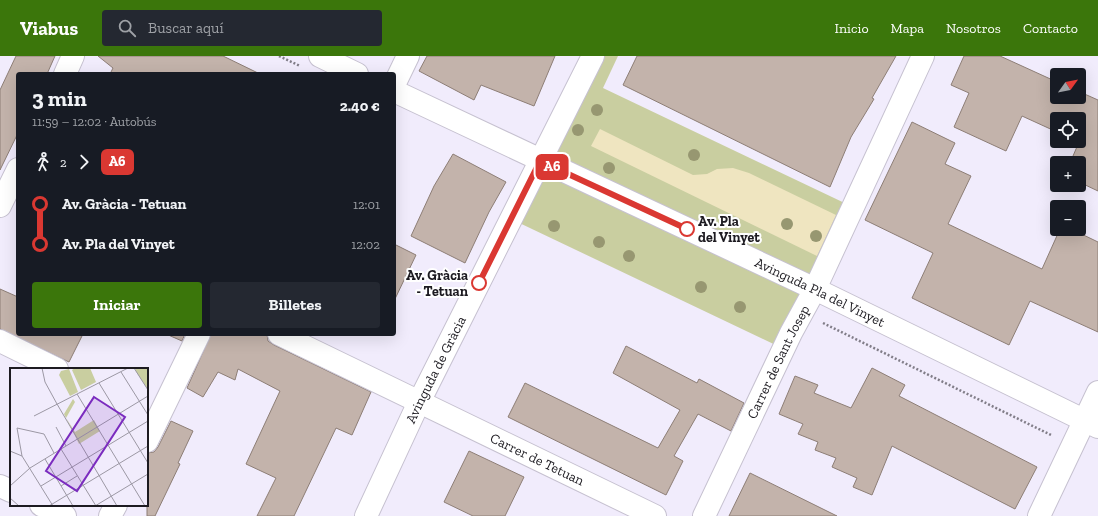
<!DOCTYPE html>
<html lang="es">
<head>
<meta charset="utf-8">
<style>
	:root { --surface:#171b24; --page:#242831; --text:#f1f3f6; --muted:#9ea1a6; --accent:#3b760b }
	body { margin:0; font-family:"Zilla Slab",serif; background:var(--page); color:var(--text); height:100vh; display:flex; flex-direction:column; font-size:15px; white-space:nowrap }
	* { box-sizing:border-box; margin:0 }
	p { font-size:13px; color:var(--muted) }
	.icon { flex:none; width:22px; height:22px; fill:none; stroke:currentColor; stroke-width:2; stroke-linecap:round; stroke-linejoin:round }
	.map { position:relative; flex:1; overflow:hidden }
	.details { position:absolute; left:16px; top:16px; width:380px; height:264px; display:flex; flex-direction:column; background:var(--surface); border-radius:4px; box-shadow:0 4px 16px #0002 }
	.details>* { flex:none }
	.badge { padding:0 8px; border-radius:6px; font-size:14px; line-height:26px }
	.needle { width:26px; rotate:57deg }
	.buttons { position:absolute; left:1050px; top:12px; display:grid; gap:8px }
	.buttons a { display:grid; place-items:center; width:36px; height:36px; border-radius:4px; background:var(--surface); box-shadow:0 4px 16px #0002; font-size:20px }
	.map>.badge { position:absolute; translate:-50% -50%; box-shadow:0 0 0 2px #fff }
	.legs { display:flex; align-items:center; gap:6px; height:44px; padding:0 16px; font-size:13px }
	.legs p { margin-inline-start:auto }
	.summary { display:flex; align-items:center; justify-content:space-between; height:68px; padding:0 16px }
	h1 { font-size:22px; font-weight:700; line-height:30px }
	.action { display:flex; gap:8px; margin-top:auto; padding:8px 16px }
	.action a { flex:1; height:46px; border-radius:4px; background:var(--accent); color:#fff; font-size:16px; font-weight:700; line-height:46px; text-align:center }
	.action a+a { background:var(--page); color:var(--text) }
	ul { padding:0 16px; list-style:none }
	li { display:flex; align-items:center; gap:14px; height:40px; font-size:15px }
	li i { display:grid; place-items:center; width:6px; height:100%; margin:0 5px; background:currentColor }
	li i::after { content:''; width:10px; height:10px; margin:-5px; border:3px solid; border-radius:50%; background:var(--surface) }
	li p { margin-inline-start:auto }
	li:first-child i { background:linear-gradient(#0000 50%,currentColor 0) }
	li:last-child i { background:linear-gradient(currentColor 50%,#0000 0) }
	header { display:flex; align-items:center; gap:24px; box-sizing:border-box; height:56px; padding:0 20px; background:var(--accent); color:#fff }
	header strong { font-size:19px }
	nav { display:flex; gap:22px; margin-inline-start:auto; font-size:14px }
	.search { width:280px; height:36px; background:var(--page); display:flex; align-items:center; gap:10px; box-sizing:border-box; padding:0 14px; border-radius:4px; color:var(--muted); font-size:15px }
	.map>svg:first-child { display:block }
</style>
</head>
<body>
<header>
<strong>Viabus</strong>
<div class="search"><svg class="icon" aria-label="search" viewBox="0 0 24 24"><circle cx="10" cy="10" r="6"/><path d="M15 15l6 6"/></svg>Buscar aquí</div>
<nav><a>Inicio</a><a>Mapa</a><a>Nosotros</a><a>Contacto</a></nav>
</header>
<div class="map">
<svg width="1098" height="460" viewBox="0 0 1098 460">
	<rect width="100%" height="100%" fill="#f1ecfc"/>
	<!-- green -->
	<polygon fill="#c9cea0" points="593,0 618,0 603,32 853,151 784,293 511,163"/>
	<!-- sand -->
	<polygon fill="#efe5c0" points="600,73 693,119 707,118 717,113 733,112 749,117 836,159 817,200 591,90"/>
	<!-- building -->
	<g fill="#c3b3ab" stroke="#8d7e76">
		<polygon points="16,0 55,0 47,18 18,18 18,77 0,114 0,34"/>
		<polygon points="98,0 223,0 260,18 110,18 113,12"/>
		<polygon points="427,0 555,0 534,50 481,29 474,44 419,15"/>
		<polygon points="637,0 896,0 872,42 874,43 851,81 830,131 623,29"/>
		<polygon points="964,0 1000,0 1057,26 1057,41 1079,41 1080,36 1098,44 1098,135 1079,126 1079,107 1070,107 1079,86 1077,85 1079,85 1079,63 1057,63 1057,76 1022,60 1006,95 954,71 969,37 951,29"/>
		<polygon points="912,66 955,87 945,108 971,120 948,168 1042,213 1060,173 1071,173 1098,186 1098,276 1030,245 1009,289 912,242 933,197 865,164"/>
		<polygon points="453,98 506,126 489,156 465,207 411,180 434,130"/>
		<polygon points="394,188 416,199 394,245"/>
		<polygon points="0,233 18,241 18,278 83,278 69,306 0,273"/>
		<polygon points="166,278 185,278 182,285"/>
		<polygon points="211,278 267,278 268,285 274,289 371,336 352,379 336,372 294,460 257,460 276,422 246,408 280,335 238,313 235,324 218,316 203,341 187,332"/>
		<polygon points="626,290 697,327 699,323 744,347 731,375 698,358 674,400 683,405 666,439 508,361 525,327 658,392 680,354 613,317"/>
		<polygon points="872,312 905,329 899,340 1037,411 1015,453 892,390 872,439 853,431 857,422 832,411 836,402 815,394 818,386 798,378 803,368 779,358 795,320 818,329 814,337 851,352"/>
		<polygon points="171,365 193,375 178,407 180,408 155,460 147,460 147,397 154,396 158,391"/>
		<polygon points="469,395 524,421 505,460 473,460 444,446"/>
		<polygon points="750,417 837,460 729,460"/>
	</g>
	<g fill="none" stroke-linecap="round" stroke-linejoin="round">
		<!-- minor casing -->
		<g stroke="#c6c1d0" stroke-width="24">
			<g id="minor">
				<polyline points="320,0 357,18"/>
				<polyline points="65,18 73,0"/>
				<polyline points="394,29 408,0"/>
				<path id="s1" d="M394 35 815 233 1098 371"/>
				<polyline points="0,150 18,113"/>
				<path id="s2" d="M279 278 655 460"/>
				<polyline points="0,285 57,313"/>
				<polyline points="147,385 199,278"/>
				<polyline points="0,430 11,435"/>
				<polyline points="41,449 65,460"/>
				<polyline points="110,460 116,449"/>
				<path id="s3" d="M366 460 419 346 593 0"/>
				<path id="s4" d="M704 460 791 277 815 233 923 0"/>
				<polyline points="1039,460 1098,336"/>
			</g>
		</g>
		<!-- path -->
		<g stroke="#817d88" stroke-width="2.5" stroke-dasharray="2 2" stroke-linecap="butt">
			<polyline points="279,0 300,10"/>
			<polyline points="823,267 1051,379"/>
		</g>
		<!-- minor -->
		<use href="#minor" stroke="#fff" stroke-width="22"/>
	</g>
	<!-- trees -->
	<g fill="#979771">
		<circle cx="597" cy="54" r="6"/>
		<circle cx="578" cy="74" r="6"/>
		<circle cx="694" cy="99" r="6"/>
		<circle cx="609" cy="112" r="6"/>
		<circle cx="787" cy="168" r="6"/>
		<circle cx="554" cy="170" r="6"/>
		<circle cx="816" cy="180" r="6"/>
		<circle cx="599" cy="186" r="6"/>
		<circle cx="629" cy="200" r="6"/>
		<circle cx="701" cy="231" r="6"/>
		<circle cx="740" cy="251" r="6"/>
	</g>
	<g fill="none" stroke-linecap="round" stroke-linejoin="round">
		<!-- line-1 casing -->
		<g stroke="#fff" stroke-width="9">
			<polyline id="line-1" points="479,227 540,105 687,173"/>
		</g>
		<!-- line-1 -->
		<use href="#line-1" stroke="#da3832" stroke-width="6"/>
	</g>
	<!-- markers -->
	<g fill="#fff" stroke="#da3832" stroke-width="2">
		<circle cx="687" cy="173" r="7"/>
		<circle cx="479" cy="227" r="7"/>
	</g>
	<g text-anchor="middle" dominant-baseline="central" stroke-width="4" stroke-linejoin="round" paint-order="stroke">
		<!-- stop labels -->
		<g font-size="14" font-weight="bold" fill="#1d1b21" stroke="#fff" text-anchor="start">
			<text x="698" y="165">Av. Pla<tspan x="698" dy="16">del Vinyet</tspan></text>
			<text x="468" y="219" text-anchor="end">Av. Gràcia<tspan x="468" dy="16">- Tetuan</tspan></text>
		</g>
		<!-- street labels -->
		<g font-size="14" fill="#1d1b21" stroke="#fff">
			<text stroke="none"><textPath href="#s1" startOffset="471">Avinguda Pla del Vinyet</textPath></text>
			<text stroke="none"><textPath href="#s4" startOffset="171">Carrer de Sant Josep</textPath></text>
			<text stroke="none"><textPath href="#s3" startOffset="162">Avinguda de Gràcia</textPath></text>
			<text stroke="none"><textPath href="#s2" startOffset="287">Carrer de Tetuan</textPath></text>
		</g>
	</g>
	<!-- overview -->
	<g transform="translate(10 312)">
		<rect width="138" height="138" fill="#f1ecfc"/>
		<path d="M65 0H80L86 14 71 22 62 2ZM127 0H138V22L125 2ZM59 1 68 24 60 28 49 7 51 3ZM63 31 65 34 56 50 65 64 84 52 90 63 69 76 54 46Z" fill="#c9cea0"/>
		<path fill="none" stroke="#9c98a4" stroke-width="1" d="M32 0 35 14 47 36 107 138M124 0 138 22M111 4 138 47M89 15 138 95M67 26 135 138M24 48 118 0M46 59 56 78M51 81 86 138M0 83 12 88M35 91 63 138M0 118 20 100 138 28M31 118 138 53M51 118 67 108M0 130 9 138M39 138 138 78M43 138 12 88 7 60 34 66 44 85M85 138 138 106"/>
		<path fill="#7b2cbf" fill-opacity="0.15" stroke="#7b2cbf" stroke-width="2" d="M84 29 115 49 67 123 36 103Z"/>
		<rect width="138" height="138" fill="none" stroke="#1d1b21" stroke-width="2"/>
	</g>
</svg>
<div class="buttons">
<a><svg class="needle" viewBox="-14 -14 28 28"><path d="M0-13l5 13h-10z" fill="#e53935"/><path d="M0 13l5-13h-10z" fill="#9ea1a6"/></svg></a>
<a><svg class="icon" aria-label="locate" viewBox="0 0 24 24"><circle cx="12" cy="12" r="6"/><path d="M12 2v4M12 18v4M2 12h4M18 12h4"/></svg></a>
<a>+</a>
<a>−</a>
</div>
<b class="badge" style="left:552px;top:111px;background:#da3832;color:#fff">A6</b>
<section class="details">
<div class="summary"><div><h1>3 min</h1><p>11:59 – 12:02 · Autobús</p></div><b>2.40 €</b></div>
<div class="legs"><svg class="icon" aria-label="walk" viewBox="0 0 24 24"><circle cx="13" cy="4" r="2"/><path d="M13 8l-2 6 4 7M11 14l-3 7M7 12l3-4h3l4 4"/></svg>2<svg class="icon" aria-label="forward" viewBox="0 0 24 24"><path d="M9 5l7 7-7 7"/></svg><b class="badge" style="background:#da3832;color:#fff">A6</b></div>
<ul>
<li><i style="color:#da3832"></i><b>Av. Gràcia - Tetuan</b><p>12:01</p></li>
<li><i style="color:#da3832"></i><b>Av. Pla del Vinyet</b><p>12:02</p></li>
</ul>
<div class="action"><a>Iniciar</a><a>Billetes</a></div>
</section>
</div>
</body>
</html>
